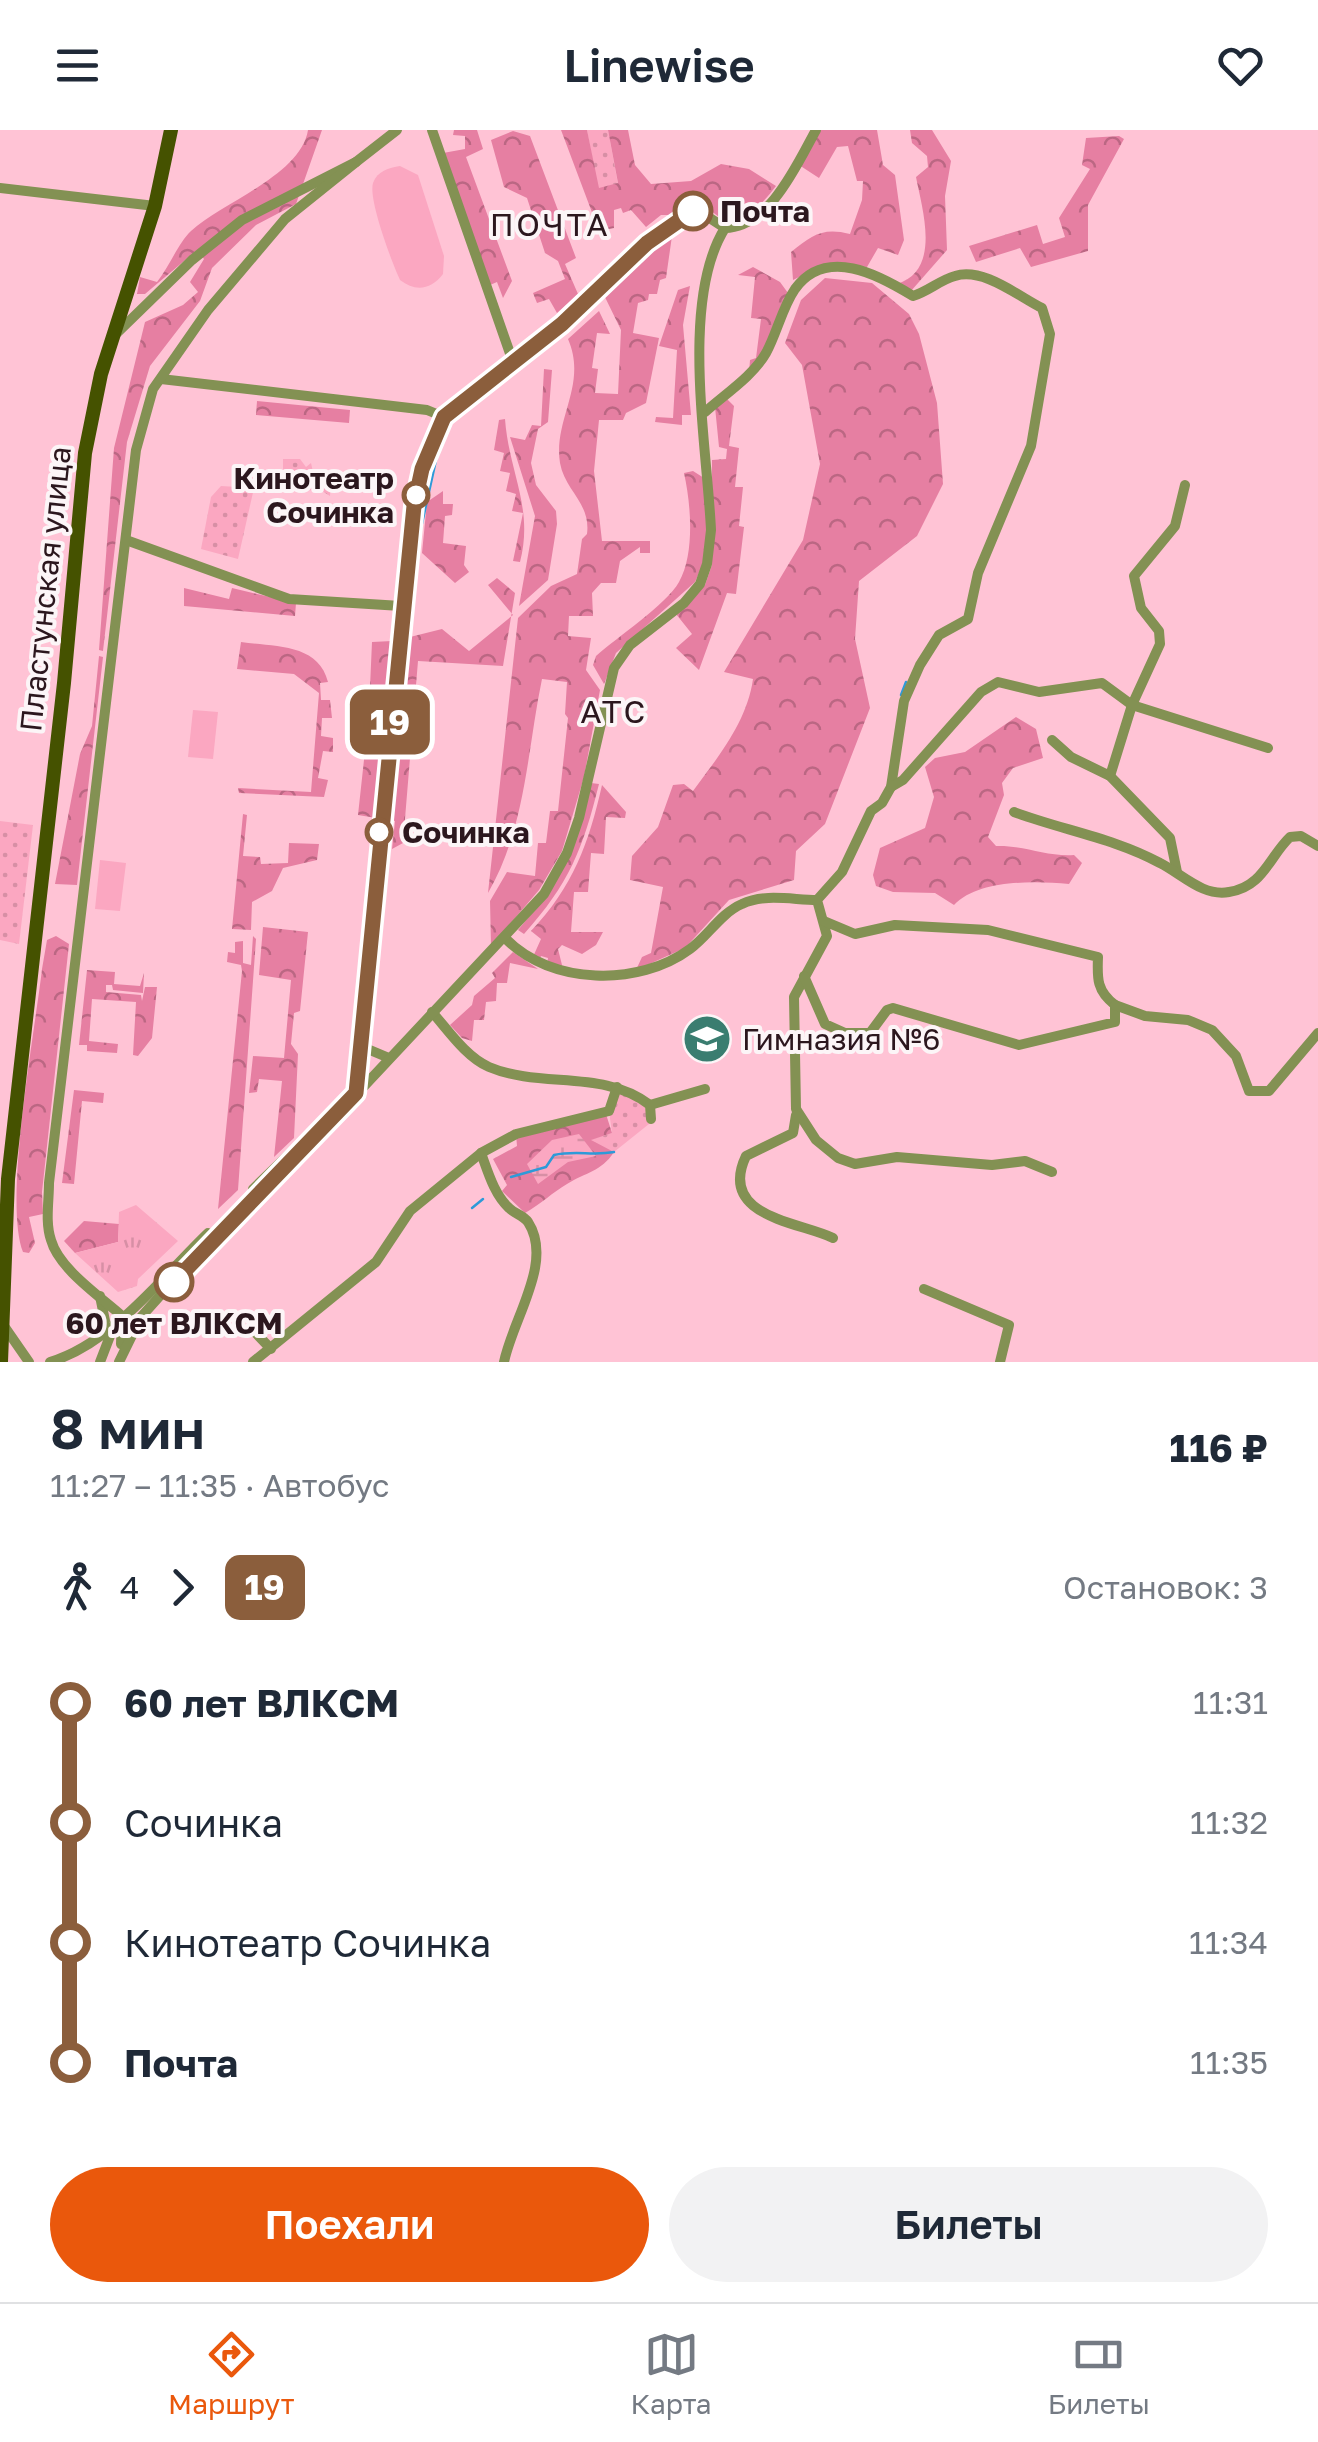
<!DOCTYPE html>
<html lang="ru">
<head>
<meta charset="utf-8">
<style>
	:root { --surface:#fff; --page:#f2f2f3; --text:#1f2937; --muted:#747a83; --line:#e0e1e3; --accent:#ea580c }
	body { margin:0; font-family:"Golos Text",sans-serif; background:var(--page); color:var(--text); height:100vh; display:flex; flex-direction:column; font-size:38px; white-space:nowrap }
	* { box-sizing:border-box; margin:0 }
	p { font-size:32px; color:var(--muted) }
	.icon { flex:none; width:55px; height:55px; fill:none; stroke:currentColor; stroke-width:2; stroke-linecap:round; stroke-linejoin:round }
	.map { position:relative; height:1232px; overflow:hidden }
	.sheet { display:flex; flex-direction:column; background:var(--surface); flex:1 }
	.sheet>* { flex:none }
	.badge { padding:0 20px; border-radius:15px; font-size:35px; line-height:65px }
	.map>.badge { position:absolute; translate:-50% -50%; box-shadow:0 0 0 5px #fff }
	.legs { display:flex; align-items:center; gap:15px; height:110px; padding:0 50px; font-size:32px }
	.legs p { margin-inline-start:auto }
	.head { display:flex; align-items:center; justify-content:space-between; height:170px; padding:0 50px }
	h1 { font-size:55px; font-weight:600; line-height:75px }
	.action { display:flex; gap:20px; margin-top:auto; padding:20px 50px }
	.action a { flex:1; height:115px; border-radius:60px; background:var(--accent); color:#fff; font-size:40px; font-weight:600; line-height:115px; text-align:center }
	.action a+a { background:var(--page); color:var(--text) }
	ul { padding:0 50px; list-style:none }
	li { display:flex; align-items:center; gap:35px; height:120px; font-size:38px }
	li i { display:grid; place-items:center; width:15px; height:100%; margin:0 12px; background:currentColor }
	li i::after { content:''; width:25px; height:25px; margin:-12px; border:8px solid; border-radius:50%; background:var(--surface) }
	li p { margin-inline-start:auto }
	li:first-child i { background:linear-gradient(#0000 50%,currentColor 0) }
	li:last-child i { background:linear-gradient(currentColor 50%,#0000 0) }
	header { display:flex; justify-content:space-between; align-items:center; height:130px; padding:0 50px; background:var(--surface); font-size:45px; font-weight:600 }
	.dock { display:flex; justify-content:space-around; align-items:center; height:140px; border-top:2px solid var(--line); background:var(--surface); font-size:28px; color:var(--muted) }
	.dock a { display:grid; justify-items:center; gap:5px }
	.dock .current { color:var(--accent) }
	.map>svg:first-child { display:block }
</style>
</head>
<body>
<header><svg class="icon" aria-label="menu" viewBox="0 0 24 24"><path d="M4 6h16M4 12h16M4 18h16"/></svg>Linewise<svg class="icon" aria-label="heart" viewBox="0 0 24 24"><path d="M12 20l-8-8c-3-5 5-10 8-4 3-6 11-1 8 4z"/></svg></header>
<div class="map">
<svg width="1318" height="1232" viewBox="0 0 1318 1232">
	<defs>
		<pattern id="grass-dots" width="8" height="8" patternUnits="userSpaceOnUse" patternTransform="scale(2.5)"><rect width="8" height="8" fill="#fba7c1"/><path d="M2 2h.1M6 6h.1" fill="none" stroke="#d78fa5" stroke-width="1.8" stroke-linecap="round"/></pattern>
		<pattern id="forest-crowns" width="20" height="18" patternUnits="userSpaceOnUse" patternTransform="scale(2.5)"><rect width="20" height="18" fill="#e67fa2"/><path d="M2 6a3 3 0 1 1 6 0M12 15a3 3 0 1 1 6 0" fill="none" stroke="#bb6783"/></pattern>
		<pattern id="wetland-marsh" width="20" height="14" patternUnits="userSpaceOnUse" patternTransform="scale(2.5)"><rect width="20" height="14" fill="#fba7c1"/><path d="M1 5h8M5 5V1M11 12h8M15 12V8" fill="none" stroke="#d78fa5"/></pattern>
		<pattern id="park-tufts" width="24" height="20" patternUnits="userSpaceOnUse" patternTransform="scale(2.5)"><rect width="24" height="20" fill="#fba7c1"/><path d="M3 7l-1-3M5 7V3M7 7l1-3M15 17l-1-3M17 17v-4M19 17l1-3" fill="none" stroke="#d78fa5"/></pattern>
	</defs>
	<rect width="100%" height="100%" fill="#ffc3d5"/>
	<!-- grass -->
	<g fill="url(#grass-dots)">
		<polygon points="587,0 608,0 618,54 598,59"/>
		<polygon points="283,329 300,329 306,337 311,333 314,346 329,347 332,340 330,366 322,361 273,358 283,354"/>
		<polygon points="221,356 254,358 238,429 201,419 211,367"/>
		<polygon points="0,691 33,695 19,814 0,810"/>
		<polygon points="617,957 630,962 653,984 649,994 614,1022 589,1010 612,1003 609,981"/>
	</g>
	<!-- forest -->
	<g fill="url(#forest-crowns)">
		<path d="M308 0H322L296 74 256 95 212 138 200 171 150 236 127 312 103 521 99 520 114 318 145 192 183 175 198 162 190 152 204 129 197 120 145 164H137L140 147 157 152C169 137 179 112 191 101 223 72 301 45 308 0Z"/>
		<polygon points="454,0 477,0 483,19 466,27 512,151 503,168 497,152 490,155 443,23 465,19 465,6 453,5"/>
		<path d="M561 0H587L599 58 618 53 608 0H628L635 35 651 54 691 51 721 34 749 39 776 56C766 69 747 93 727 90 716 88 709 76 697 73L673 85H661L646 97 631 80 623 83 621 78 614 80V98L599 101Z"/>
		<path d="M819 0H877L883 35 895 45 904 110 898 125 878 118 867 137 826 134 793 150 791 122C812 105 823 97 850 104L862 70 863 51H857L848 16 837 17 819 48 799 35Z"/>
		<path d="M910 0H932L951 31 945 66 947 120 911 161 897 154C942 140 922 79 916 47L928 37 927 26 912 13Z"/>
		<polygon points="513,1 530,6 576,128 565,134 578,164 557,183 549,169 537,173 533,163 565,149 558,131 545,123 527,68 504,57 491,10"/>
		<polygon points="1119,6 1124,9 1088,75 1088,121 1031,137 1020,118 976,132 969,116 1037,95 1043,114 1065,107 1059,88 1090,39 1082,35 1086,8"/>
		<path d="M673 99 666 148 660 150 657 164H649L648 170 638 173 633 203 659 208 646 273 626 283 623 290H599L594 341 602 411H650V423H640V417L620 431 616 453H601L592 463 593 486H569L568 506 591 508 586 540 600 560 584 647 562 721 539 760 491 816 490 771 507 742 535 746 538 713H546L550 681H558L568 588 565 584 567 552 542 549C527 621 526 697 488 763L518 488 551 456 577 444 582 409 587 404C591 373 565 361 560 333 553 289 588 255 568 209L599 181 610 204 597 203 592 238 598 239 595 263 618 264 621 200 602 161Z"/>
		<polygon points="753,137 780,152 788,163 764,223 749,243 750,230 756,228 761,189 751,188 755,147 738,145"/>
		<path d="M825 148 872 153 909 184 919 204 937 273 943 354 917 406 859 451 855 509 870 578 825 694 796 721 794 750 729 770 685 818 636 840 642 827 651 823 663 757 630 750 632 726 658 697 673 655 684 654 693 661C718 627 747 592 753 549L724 542 803 410 820 334 802 235 785 213 801 170Z"/>
		<polygon points="690,156 683,195 691,285 682,285 682,295 655,292 656,287 673,288 677,220 659,216 678,160"/>
		<polygon points="544,239 552,240 548,292 538,299 531,333 536,355 556,381 557,394 548,450 519,476 535,386 510,307 525,310 532,295 541,296"/>
		<polygon points="725,267 734,276 729,316 739,318 735,357 743,357 739,396 744,397 736,464 727,463 699,540 676,518 692,504 676,484 705,455 712,435 712,330 726,329 727,319 719,317 715,277"/>
		<polygon points="257,271 350,280 349,293 256,285"/>
		<path d="M505 289C509 343 534 378 520 432L513 431 523 383 512 381 516 364 506 361 510 343 500 341 504 323 494 320 499 290Z"/>
		<path d="M693 341 704 348 707 399 703 434 695 452 616 523 604 554 593 535 596 526C617 507 666 475 679 452 695 424 691 374 684 343Z"/>
		<polygon points="443,361 443,374 453,374 452,385 445,386 443,413 466,416 464,435 469,442 455,453 422,423 427,372"/>
		<polygon points="497,448 515,463 503,536 418,531 403,713 392,719 395,691 391,690 410,507 442,499 469,521 513,485 488,455"/>
		<polygon points="184,458 229,469 232,458 296,473 295,486 184,476"/>
		<polygon points="392,511 376,688 358,685 369,584 356,582 358,557 370,557 372,512"/>
		<path d="M241 512C274 517 318 513 328 552L320 553 321 570H330L332 588H322L321 606 333 608V622L323 621 318 648 328 650 324 667 239 663 238 658 311 662 319 563 294 544 237 539Z"/>
		<polygon points="99,526 103,527 77,755 55,754 80,624 92,596"/>
		<path d="M1016 587 1036 599 1043 628 1013 638 1002 653 1004 665 988 707 996 716C1024 715 1047 727 1074 725L1082 733 1069 754C1034 751 979 749 954 775L935 763 893 762 876 756 873 745 880 718 925 698 934 667 925 637 935 628 965 622Z"/>
		<path d="M591 653 599 654C583 719 569 754 524 804L518 800C564 747 573 718 591 653Z"/>
		<path d="M602 655 626 682 625 688 606 687 604 724 591 723 588 762H574L571 802H603L596 815 582 824 562 815 558 819 563 839 547 834 548 828 541 826 539 832 532 829 541 809 531 801C573 757 589 713 602 655Z"/>
		<polygon points="243,684 247,685 243,726 260,727 261,734 288,733 289,713 319,714 317,730 283,738 272,761 252,772 251,800 232,799"/>
		<polygon points="263,797 308,802 300,881 294,883 291,914 298,924 294,1008 274,1027 282,951 259,949 257,962 249,963 253,926 284,928 291,850 259,845"/>
		<path d="M56 806 69 814 42 1062 43 1084 29 1087 35 1113 29 1123 23 1122C3 1072 35 901 42 839L47 810Z"/>
		<polygon points="253,806 256,809 238,1060 218,1079 242,841 241,835 227,832 228,822 235,823 235,812 243,811 243,833 251,835"/>
		<polygon points="513,822 538,839 510,833 507,853 497,853 496,871 486,872 484,890 474,890 472,911 462,908 450,895 472,875 474,866 495,848 492,843"/>
		<polygon points="87,840 115,842 114,854 140,856 144,843 143,863 113,860 112,855 106,855 106,862 141,865 142,871 145,857 157,857 152,908 138,926 133,925 136,872 92,869 89,911 118,914 117,923 87,921 87,915 79,915"/>
		<polygon points="74,960 104,963 103,973 82,971 74,1054 62,1053"/>
		<path d="M605 981 612 1003 591 1010 614 1022C601 1042 586 1042 567 1054 553 1062 541 1074 525 1083L502 1061 507 1055 493 1029 517 1016 516 1004Z"/>
		<polygon points="84,1091 119,1094 118,1112 75,1123 64,1111"/>
	</g>
	<!-- wetland -->
	<polygon fill="url(#wetland-marsh)" points="579,1004 596,1026 568,1032 538,1054 527,1034 552,1010"/>
	<!-- park -->
	<polygon fill="url(#park-tufts)" points="136,1075 178,1111 138,1149 137,1156 118,1162 75,1123 118,1112 119,1082"/>
	<!-- pitch -->
	<g fill="#fba7c1">
		<path d="M400 36 418 45 444 126 443 144C431 160 415 162 400 150 392 133 368 69 373 53 377 41 389 38 400 36Z"/>
		<polygon points="193,580 218,582 213,629 188,627"/>
		<polygon points="100,730 126,733 120,781 95,779"/>
	</g>
	<g fill="none" stroke-linecap="round" stroke-linejoin="round">
		<!-- stream -->
		<g stroke="#2d9ad8" stroke-width="2.5">
			<polyline points="421,398 438,321"/>
			<polyline points="901,565 906,552"/>
			<path d="M511 1047 546 1037 554 1025C576 1020 592 1026 614 1022"/>
			<polyline points="472,1078 483,1069"/>
		</g>
		<!-- minor -->
		<g stroke="#839153" stroke-width="10">
			<polyline points="432,0 513,232"/>
			<polyline points="0,58 155,76"/>
			<path d="M725 98C770 97 797 34 816 0"/>
			<polyline points="117,203 192,130 242,90 356,32 397,0"/>
			<polyline points="161,249 427,280 444,287"/>
			<path d="M705 282C725 264 753 246 766 223 777 203 782 178 795 159 826 116 879 145 913 166 929 161 940 150 955 146 983 137 1018 166 1042 178L1050 204 1031 316 978 443 968 489 939 505 920 535 904 571 891 657 882 673 871 681 842 742 817 770 827 806 794 867 796 979 816 1010 838 1028 855 1034 897 1027 992 1035 1025 1031 1052 1042"/>
			<polyline points="126,410 289,469 401,476"/>
			<polyline points="1052,610 1071,627 1110,646 1170,708 1177,742"/>
			<polyline points="1110,646 1132,575 1160,514 1159,501 1141,478 1134,446 1175,396 1185,355"/>
			<polyline points="891,657 903,650 981,562 998,552 1039,562 1102,553 1132,575 1268,618"/>
			<path d="M1014 682C1062 700 1114 708 1160 733 1182 744 1203 767 1229 762 1263 757 1269 727 1290 707L1301 706 1318 716"/>
			<path d="M506 809C551 855 639 857 690 819 708 806 721 783 742 774 765 763 793 770 817 770"/>
			<path d="M804 846 825 894 845 903H870L887 880 893 878 1019 915 1115 892V875C1097 861 1097 849 1098 827L988 800 895 795 855 804 824 791"/>
			<polyline points="1115,875 1145,886 1188,890 1212,900 1236,926 1249,961 1269,961 1318,903"/>
			<path d="M432 882C448 900 466 927 489 937 541 959 604 939 650 975L651 989"/>
			<polyline points="358,915 389,928"/>
			<polyline points="355,964 414,376 422,339 444,287 562,194 681,86 699,81 725,98"/>
			<polyline points="650,975 705,959"/>
			<path d="M796 985 793 1003 746 1026C717 1087 800 1092 833 1108"/>
			<path d="M481 1023C488 1042 494 1064 509 1078 515 1084 523 1085 528 1092 554 1132 513 1188 504 1232"/>
			<polyline points="253,1059 309,1005"/>
			<polyline points="924,1159 1009,1195 1000,1232"/>
			<polyline points="100,1166 105,1191 101,1203"/>
			<polyline points="2,1193 29,1232"/>
			<polyline points="251,1198 271,1219"/>
			<path d="M121 1214 122 1186C101 1167 59 1139 51 1110 45 1092 49 1072 49 1053L136 320 153 259 208 180 285 89 356 32"/>
			<path d="M50 1232C113 1213 162 1147 208 1103"/>
			<polyline points="100,1232 115,1193"/>
			<path d="M119 1232 141 1187 209 1111 323 1000 544 764 567 723 579 688 614 538 630 515 684 473 700 454 707 434 711 400C707 315 680 170 725 98"/>
			<polyline points="253,1232 376,1132 410,1081 481,1023 516,1004 609,981 617,957"/>
		</g>
		<!-- major -->
		<polyline stroke="#455200" stroke-width="14" points="1,1232 8,1049 64,553 85,323 101,244 155,76 171,0"/>
	</g>
	<g fill="none" stroke-linecap="round" stroke-linejoin="round">
		<!-- line-1 casing -->
		<g stroke="#fff" stroke-width="22">
			<polyline id="line-1" points="174,1152 356,963 414,376 422,339 444,287 562,194 647,113 693,81"/>
		</g>
		<!-- line-1 -->
		<use href="#line-1" stroke="#8b5e3c" stroke-width="15"/>
	</g>
	<!-- icons -->
	<defs>
		<g id="university-disc" transform="scale(2.5)"><circle r="9.5" fill="#3a7d70" stroke="#fcf5f7"/><path d="M0-5L7-2L0 1L-7-2ZM-4 1L0 2.5L4 1V4Q0 6-4 4Z" fill="#fff"/></g>
	</defs>
	<g fill-rule="evenodd">
		<use href="#university-disc" x="707" y="909"/>
	</g>
	<!-- markers -->
	<g fill="#fff" stroke="#8b5e3c" stroke-width="5">
		<circle cx="693" cy="81" r="18"/>
		<circle cx="416" cy="365" r="12"/>
		<circle cx="379" cy="702" r="12"/>
		<circle cx="174" cy="1152" r="18"/>
	</g>
	<g text-anchor="middle" dominant-baseline="central" stroke-width="8" stroke-linejoin="round" paint-order="stroke">
		<!-- stop labels -->
		<g font-size="30" font-weight="bold" fill="#2c171e" stroke="#fcf5f7" text-anchor="start">
			<text x="720" y="81">Почта</text>
			<text x="394" y="348" text-anchor="end">Кинотеатр<tspan x="394" dy="34">Сочинка</tspan></text>
			<text x="402" y="702">Сочинка</text>
			<text x="174" y="1193" text-anchor="middle">60 лет ВЛКСМ</text>
		</g>
		<!-- street labels -->
		<g font-size="30" fill="#2c171e" stroke="#fcf5f7">
			<text transform="translate(45 459) rotate(-84)">Пластунская улица</text>
		</g>
		<!-- poi labels -->
		<g font-size="30" fill="#2c171e" stroke="#fcf5f7" text-anchor="start">
			<text x="742" y="909">Гимназия №6</text>
		</g>
		<!-- neighbourhood labels -->
		<g font-size="32" letter-spacing="2.5" fill="#2c171e" stroke="#fcf5f7">
			<text x="550" y="94">ПОЧТА</text>
			<text x="614" y="581">АТС</text>
		</g>
	</g>
</svg>
<b class="badge" style="left:390px;top:592px;background:#8b5e3c;color:#fff">19</b>
</div>
<section class="sheet">
<div class="head"><div><h1>8 мин</h1><p>11:27 – 11:35 · Автобус</p></div><b>116 ₽</b></div>
<div class="legs"><svg class="icon" aria-label="walk" viewBox="0 0 24 24"><circle cx="13" cy="4" r="2"/><path d="M13 8l-2 6 4 7M11 14l-3 7M7 12l3-4h3l4 4"/></svg>4<svg class="icon" aria-label="forward" viewBox="0 0 24 24"><path d="M9 5l7 7-7 7"/></svg><b class="badge" style="background:#8b5e3c;color:#fff">19</b><p>Остановок: 3</p></div>
<ul>
<li><i style="color:#8b5e3c"></i><b>60 лет ВЛКСМ</b><p>11:31</p></li>
<li><i style="color:#8b5e3c"></i><span>Сочинка</span><p>11:32</p></li>
<li><i style="color:#8b5e3c"></i><span>Кинотеатр Сочинка</span><p>11:34</p></li>
<li><i style="color:#8b5e3c"></i><b>Почта</b><p>11:35</p></li>
</ul>
<div class="action"><a>Поехали</a><a>Билеты</a></div>
</section>
<nav class="dock">
<a class="current"><svg class="icon" aria-label="directions" viewBox="0 0 24 24"><path d="M12 3l9 9-9 9-9-9zM9 14v-3h6M13 9l2 2-2 2"/></svg>Маршрут</a>
<a><svg class="icon" aria-label="map" viewBox="0 0 24 24"><path d="M3 6l6-2 6 2 6-2v14l-6 2-6-2-6 2zM9 4v14M15 6v14"/></svg>Карта</a>
<a><svg class="icon" aria-label="tickets" viewBox="0 0 24 24"><path d="M3 7h18v10H3zM15 7v10"/></svg>Билеты</a>
</nav>
</body>
</html>
